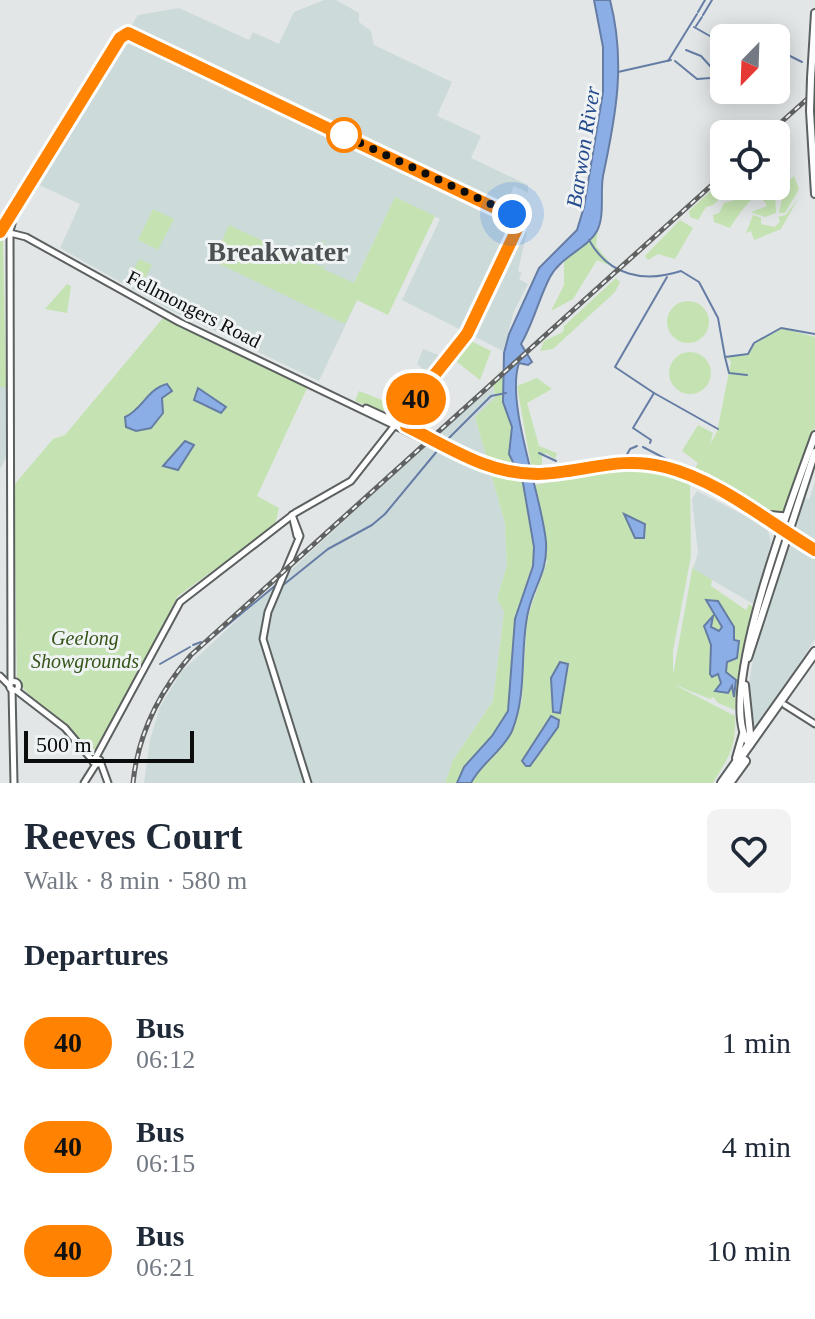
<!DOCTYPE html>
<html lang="en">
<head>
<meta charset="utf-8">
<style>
	:root { --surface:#fff; --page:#f2f2f3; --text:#1f2937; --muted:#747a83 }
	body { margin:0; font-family:"Times New Roman",serif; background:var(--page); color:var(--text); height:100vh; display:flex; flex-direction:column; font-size:30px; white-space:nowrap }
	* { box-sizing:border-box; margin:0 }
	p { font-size:26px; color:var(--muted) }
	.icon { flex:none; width:44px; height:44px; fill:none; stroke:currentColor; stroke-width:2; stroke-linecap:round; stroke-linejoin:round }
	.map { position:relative; height:783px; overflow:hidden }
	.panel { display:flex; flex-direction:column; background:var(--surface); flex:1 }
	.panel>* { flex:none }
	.badge { padding:0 16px; border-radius:26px; font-size:28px; line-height:52px }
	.needle { width:52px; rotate:203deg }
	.controls { position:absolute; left:710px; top:24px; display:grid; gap:16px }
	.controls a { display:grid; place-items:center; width:80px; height:80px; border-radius:12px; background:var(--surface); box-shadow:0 4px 20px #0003; font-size:40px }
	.scale { position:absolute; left:24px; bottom:20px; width:170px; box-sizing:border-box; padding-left:8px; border:4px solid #0b0c0c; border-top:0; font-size:22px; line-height:28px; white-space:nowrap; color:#0b0c0c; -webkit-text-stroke:6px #eff3f3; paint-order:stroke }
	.you { position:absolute; width:40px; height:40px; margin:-20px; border:6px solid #fff; border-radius:50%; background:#1a73e8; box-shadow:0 0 0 12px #1a73e833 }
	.map>.badge { position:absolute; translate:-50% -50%; box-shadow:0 0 0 4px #fff }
	h2 { padding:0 24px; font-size:30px; line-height:72px }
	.round { display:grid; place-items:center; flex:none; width:84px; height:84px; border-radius:12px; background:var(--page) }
	.summary { display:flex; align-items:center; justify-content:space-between; height:136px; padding:0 24px }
	h1 { font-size:38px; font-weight:700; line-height:60px }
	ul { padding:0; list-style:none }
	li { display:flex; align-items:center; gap:24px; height:104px; padding:0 24px }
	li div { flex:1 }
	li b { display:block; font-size:30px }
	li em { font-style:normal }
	li .badge { min-width:88px; font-weight:700; text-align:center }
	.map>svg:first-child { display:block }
</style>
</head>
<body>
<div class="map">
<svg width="815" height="783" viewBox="0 0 815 783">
	<rect width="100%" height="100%" fill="#e2e6e6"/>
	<!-- built -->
	<g fill="#cddada">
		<polygon points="324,0 336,0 359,13 359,22 371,31 374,45 452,82 437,116 481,136 471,158 528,185 528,193 514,186 506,203 507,209 521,216 520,229 527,232 518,271 522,273 519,279 528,284 514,311 503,351 402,300 440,219 395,197 354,283 363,288 319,381 168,309 60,248 80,204 35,183 138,15 179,8 249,40 253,32 279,44 294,12"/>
		<polygon points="423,349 444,357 431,375 417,364"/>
		<polygon points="493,383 495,398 475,417 505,523 507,565 497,599 504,612 493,701 453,760 445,783 144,783 150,740 160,707 181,672"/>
		<polygon points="0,387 6,387 6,458 0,469"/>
		<polygon points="815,482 815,543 795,531 805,498 809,500"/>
		<polygon points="697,491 767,527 771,542 755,605 693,569 698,553 692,499"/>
		<polygon points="792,539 815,553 815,639 757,728 751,726 749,684 756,640"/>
	</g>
	<!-- green -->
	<g fill="#c5e3b2">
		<path d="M785 159 791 169 779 180 780 189 775 191 776 213 765 217 751 212 767 206 758 192C747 204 739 213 730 228L714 222 713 215 719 213 724 203 739 199 742 188 776 186V168Z"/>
		<polygon points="794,176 799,189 785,213 779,213 785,184"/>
		<polygon points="724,179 724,186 733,186 713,205 706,207 698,220 690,217 689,211"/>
		<polygon points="395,197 435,216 388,315 357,300 345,324 213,261 229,225 312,264 324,240 343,249 325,241 314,264 323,267 332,248 336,252 332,251 323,269 354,283"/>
		<polygon points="798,199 781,229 754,240 751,231 746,233 753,215 761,218 761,224 775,227 780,221 778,217 786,215"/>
		<polygon points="153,209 174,219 158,250 138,240"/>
		<polygon points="680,220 693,228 675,259 658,254 648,260 645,256"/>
		<polygon points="598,228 596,246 613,267 597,260 573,299 551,311 564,285 564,259"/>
		<polygon points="3,235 6,387 0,387 0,240"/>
		<polygon points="139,259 152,265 141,286 129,280"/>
		<polygon points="616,278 620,282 615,292 553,349 540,351 544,341 563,332 564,326"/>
		<polygon points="67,284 71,286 67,313 45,309"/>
		<circle cx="688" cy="322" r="21"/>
		<path d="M163 318 308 386 257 496 279 508 275 525 178 596 97 751 92 753C68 728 37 708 17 680L14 485 53 439 65 435Z"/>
		<polygon points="782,328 815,337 815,427 786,514 775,515 694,470 698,463 682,451 698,425 713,433 710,444 717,432 731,362 727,357 748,354 755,343"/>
		<polygon points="467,339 491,351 480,380 452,358"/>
		<circle cx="690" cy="373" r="21"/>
		<polygon points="504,358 518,367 503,380 504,402 512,427 509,454 523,483 534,534 534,559 515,619 508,712 492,736 464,767 457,783 445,783 453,760 493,701 504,612 497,599 507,565 505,523 475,417 495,398 493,383 503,375"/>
		<polygon points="537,378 552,389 527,403 539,446 557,453 555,459 546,453 542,456 542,464 532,471 517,386"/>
		<polygon points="359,391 390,403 388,410 399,415 394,416 355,401"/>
		<path d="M650 471 690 483 691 556 673 651V675L693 565 694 569 712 580 711 586 746 610 749 604 753 607 740 661 735 710 718 703 713 697 710 699 673 684 735 716C736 749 729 756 713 783H471L479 768 512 731 522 700 527 618 547 562 535 485 598 473Z"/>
	</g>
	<!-- water -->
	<g fill="#8caee6" stroke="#657da5" stroke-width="2">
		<path d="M594 0H610C626 62 616 115 603 176 600 192 605 216 597 231 587 249 561 256 550 277 539 298 533 324 521 344L532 362 528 365 519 363C505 404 542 495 546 542 548 575 532 587 527 617 520 656 527 694 512 731 503 751 481 763 471 783H457L464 767 492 736 508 711 515 619 533 566 534 547 523 483 509 454 512 427 503 402 504 353 509 334 539 268 577 230 584 207 603 92V47Z"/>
		<path d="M167 384 172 391 162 398 163 413 151 428 136 431 126 427 125 417C142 410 147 389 167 384Z"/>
		<polygon points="198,388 226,407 221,413 194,400"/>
		<polygon points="185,441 194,445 178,470 163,466"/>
		<polygon points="624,514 645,524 644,538 635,538"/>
		<polygon points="706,600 718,601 734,627 734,640 739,641 737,658 727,662 726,672 736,680 734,697 732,686 728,693 715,691 721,683 718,674 712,677 710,674 711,645 704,626 713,616 711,627 719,631 722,627"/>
		<polygon points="560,662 568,664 560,713 553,712 551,678"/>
		<polygon points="551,716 559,720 558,727 530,766 526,766 522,761"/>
	</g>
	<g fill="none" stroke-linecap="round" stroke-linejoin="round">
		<!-- stream -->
		<g stroke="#657da5" stroke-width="2">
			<polyline points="698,12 705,0"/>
			<polyline points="703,15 712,0"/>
			<polyline points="696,26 702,17"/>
			<polyline points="694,27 724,44"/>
			<polyline points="751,37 757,38"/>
			<polyline points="776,49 802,62"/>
			<polyline points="686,50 701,56 721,78"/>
			<polyline points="668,61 697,14"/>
			<polyline points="675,61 697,79 724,77"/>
			<polyline points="618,72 671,60"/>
			<path d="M589 240C609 276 644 283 681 271L699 282 718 318 725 357 748 354 754 343 781 328 815 334"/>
			<polyline points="725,357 729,373 747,375"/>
			<polyline points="654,393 718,429"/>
			<polyline points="650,443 651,440 633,428 654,393 615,367 667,277"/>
			<polyline points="442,445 491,396 506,393"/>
			<polyline points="643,447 768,512"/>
			<polyline points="539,453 556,461"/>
			<polyline points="624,460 630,449 637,446"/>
			<polyline points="282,586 328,549 372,525 385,514 438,450"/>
			<polyline points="206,643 276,585"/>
			<polyline points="193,645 201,642"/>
			<polyline points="160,664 190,647"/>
		</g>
		<!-- secondary casing -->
		<g stroke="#5c6060" stroke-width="9">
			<g id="secondary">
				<polyline points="2,227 9,234 12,224"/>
				<polyline points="0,232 120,38 128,33 515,216 519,221 465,336 351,481 295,513 180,602 96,757"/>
				<polyline points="10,233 26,237 179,322 412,434"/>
				<polyline points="10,233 11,681"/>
				<polyline points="366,408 412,429"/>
				<polyline points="457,456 494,470"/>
				<path d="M503 471C543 477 575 464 613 462 679 459 729 497 784 527"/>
				<polyline points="765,514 786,516"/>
				<polyline points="292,515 300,536 268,612 263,639 308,783"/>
				<polyline points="292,515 297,536"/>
				<polyline points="761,518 783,531"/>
				<polyline points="788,534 815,550"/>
				<polyline points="0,676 10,686"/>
				<circle cx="14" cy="686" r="4.5"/>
				<polyline points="12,689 14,783"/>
				<polyline points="17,691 65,728 93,761"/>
				<polyline points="785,705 815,724"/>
				<polygon points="95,758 100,760 98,764 93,762"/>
				<polyline points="100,761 108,783"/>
				<polyline points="84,783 96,764"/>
			</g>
		</g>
		<!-- primary casing -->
		<g stroke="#5c6060" stroke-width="10">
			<g id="primary">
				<polyline points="811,78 815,13"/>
				<polyline points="810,111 815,194"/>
				<polyline points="748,658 815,452"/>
				<polyline points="745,685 751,743"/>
				<path d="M750 745C712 702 796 489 815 435"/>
				<polyline points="736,758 743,734"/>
			</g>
		</g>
		<!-- highway casing -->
		<g stroke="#5c6060" stroke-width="12">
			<g id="highway">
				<polyline points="722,783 815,652"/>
				<polyline points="729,783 745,761"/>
			</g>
		</g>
		<!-- secondary -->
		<use href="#secondary" stroke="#fff" stroke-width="5"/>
		<!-- primary -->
		<use href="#primary" stroke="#fff" stroke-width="6"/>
		<!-- highway -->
		<use href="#highway" stroke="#fff" stroke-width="8"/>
		<!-- rail casing -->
		<g stroke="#606262" stroke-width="5">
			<g id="rail">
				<polyline points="768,134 815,92"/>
				<path d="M133 783C138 734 159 692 191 655L724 174"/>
			</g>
		</g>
		<!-- rail -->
		<use href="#rail" stroke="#eff3f3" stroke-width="2" stroke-dasharray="6" stroke-linecap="butt"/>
		<!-- secondary-bridge casing -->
		<g stroke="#5c6060" stroke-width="9" stroke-linecap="butt">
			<g id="secondary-bridge">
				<polyline points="412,429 471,460 507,472"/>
				<polyline points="412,434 449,452"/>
			</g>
		</g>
		<!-- primary-bridge casing -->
		<g stroke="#5c6060" stroke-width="10" stroke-linecap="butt">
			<polyline id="primary-bridge" points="810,111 811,78"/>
		</g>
		<!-- secondary-bridge -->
		<use href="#secondary-bridge" stroke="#fff" stroke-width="5"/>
		<!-- primary-bridge -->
		<use href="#primary-bridge" stroke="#fff" stroke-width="6"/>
	</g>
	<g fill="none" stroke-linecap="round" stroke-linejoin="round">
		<!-- line casing -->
		<g stroke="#fff" stroke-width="18">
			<path id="line" d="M0 232 120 38 128 33 518 219 517 229 467 334 405 412 406 426C449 447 487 474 537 474 582 473 619 455 665 467 718 480 768 522 815 550"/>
		</g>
		<!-- line -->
		<use href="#line" stroke="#ff8200" stroke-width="12"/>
		<!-- walk -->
		<polyline stroke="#0b0c0c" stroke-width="8" stroke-dasharray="0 14.4" points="344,135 339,133 512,214"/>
	</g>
	<!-- markers -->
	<circle fill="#fff" stroke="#ff8200" stroke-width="4" cx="344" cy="135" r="16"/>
	<g text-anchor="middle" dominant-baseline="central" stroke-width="6" stroke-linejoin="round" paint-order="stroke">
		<!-- street labels -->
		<g font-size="20" fill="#0b0c0c" stroke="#eff3f3">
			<text transform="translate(194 309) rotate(27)">Fellmongers Road</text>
		</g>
		<!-- park labels -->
		<g font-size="20" font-style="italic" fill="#345418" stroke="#eff3f3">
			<text x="85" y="638">Geelong<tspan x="85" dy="23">Showgrounds</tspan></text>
		</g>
		<!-- water labels -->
		<g font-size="22" font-style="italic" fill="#244a8d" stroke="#eff3f3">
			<text transform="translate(583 147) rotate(-81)">Barwon River</text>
		</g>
		<!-- district labels -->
		<g font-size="28" font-weight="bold" fill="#4d5151" stroke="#eff3f3">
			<text x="278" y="251">Breakwater</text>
		</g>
	</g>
</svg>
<div class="controls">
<a><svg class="needle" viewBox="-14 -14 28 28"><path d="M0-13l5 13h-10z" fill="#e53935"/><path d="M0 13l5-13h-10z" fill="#747a83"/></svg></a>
<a><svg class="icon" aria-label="locate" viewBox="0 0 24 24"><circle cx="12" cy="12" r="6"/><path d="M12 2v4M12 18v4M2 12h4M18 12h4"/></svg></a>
</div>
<div class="scale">500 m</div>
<div class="you" style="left:512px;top:214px"></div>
<b class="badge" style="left:416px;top:399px;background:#ff8200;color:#111">40</b>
</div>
<section class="panel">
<div class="summary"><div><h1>Reeves Court</h1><p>Walk · 8 min · 580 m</p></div><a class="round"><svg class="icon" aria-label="heart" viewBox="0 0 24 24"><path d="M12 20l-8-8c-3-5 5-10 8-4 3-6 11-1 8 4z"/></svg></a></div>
<h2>Departures</h2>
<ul>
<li><span class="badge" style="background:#ff8200;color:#111">40</span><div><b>Bus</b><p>06:12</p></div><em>1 min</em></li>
<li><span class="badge" style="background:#ff8200;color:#111">40</span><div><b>Bus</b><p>06:15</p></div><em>4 min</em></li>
<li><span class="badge" style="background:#ff8200;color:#111">40</span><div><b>Bus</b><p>06:21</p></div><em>10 min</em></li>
</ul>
</section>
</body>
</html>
